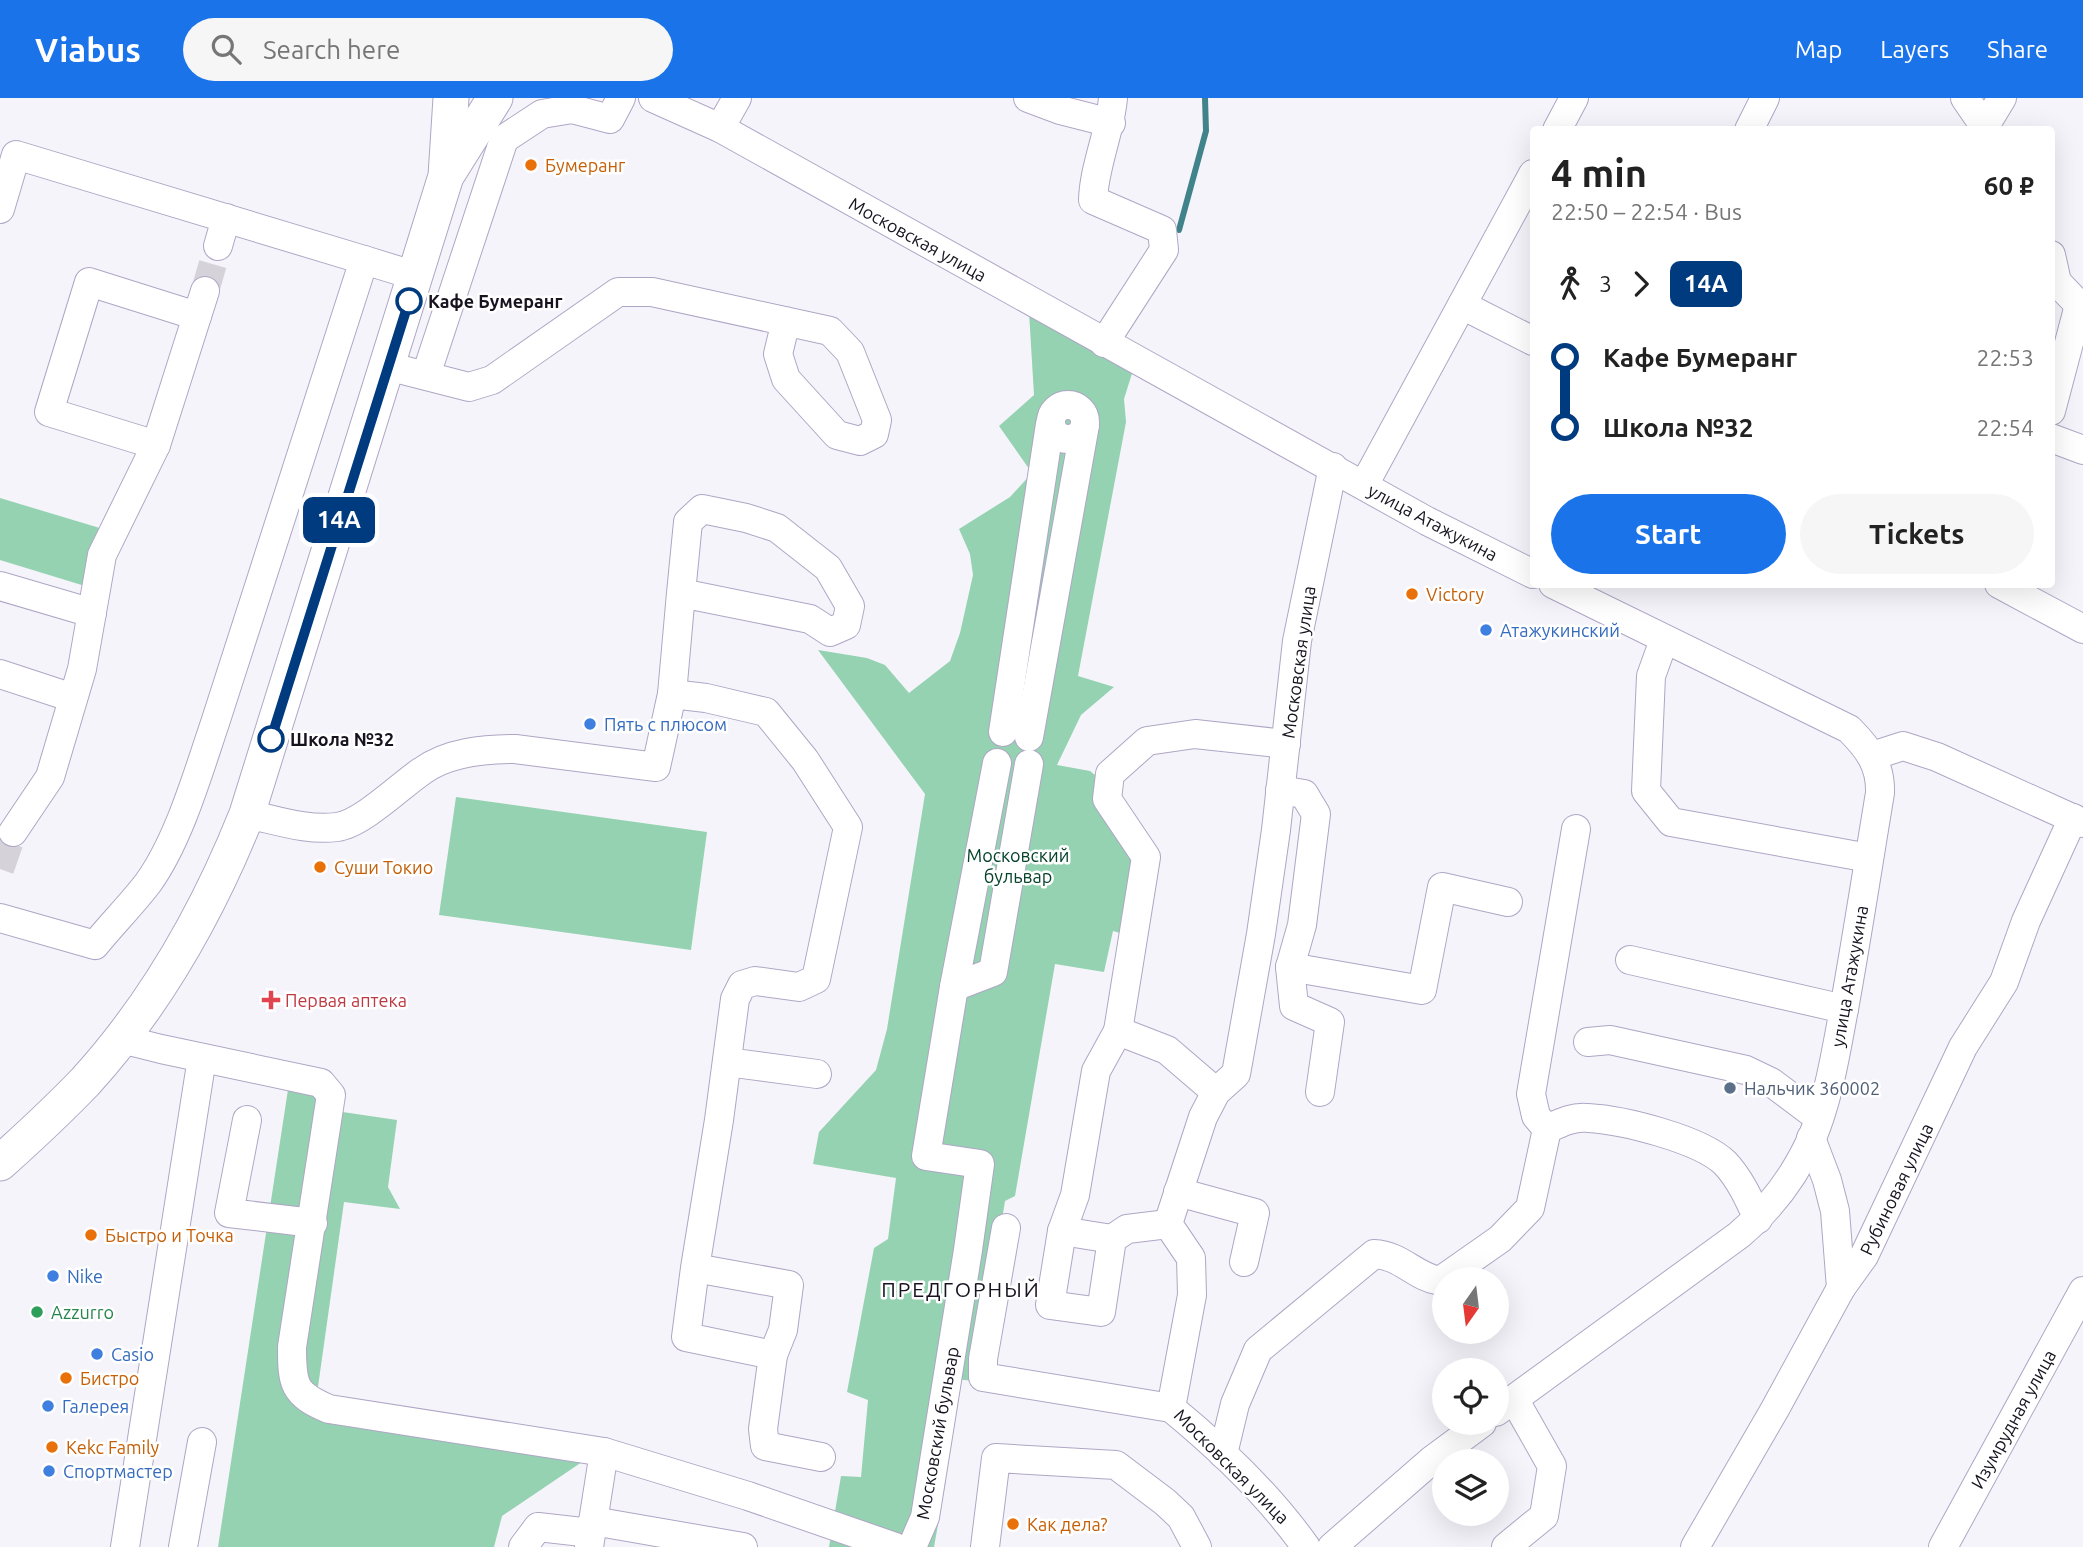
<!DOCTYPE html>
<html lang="en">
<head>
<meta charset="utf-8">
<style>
	:root { --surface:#fff; --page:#f6f6f6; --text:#222; --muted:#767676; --accent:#1a73e8 }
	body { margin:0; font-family:Ubuntu,sans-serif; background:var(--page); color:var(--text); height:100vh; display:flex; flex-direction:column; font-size:26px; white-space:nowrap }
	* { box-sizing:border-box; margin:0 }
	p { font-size:23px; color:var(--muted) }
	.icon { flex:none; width:38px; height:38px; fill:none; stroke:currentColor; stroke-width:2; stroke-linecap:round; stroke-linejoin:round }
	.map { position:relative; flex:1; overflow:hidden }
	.panel { position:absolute; left:1530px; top:28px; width:525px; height:462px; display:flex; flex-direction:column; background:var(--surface); border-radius:7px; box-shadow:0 7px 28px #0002 }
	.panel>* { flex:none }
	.badge { padding:0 14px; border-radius:10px; font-size:24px; line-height:46px }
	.needle { width:46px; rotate:194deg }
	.tools { position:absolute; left:1432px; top:1169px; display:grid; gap:14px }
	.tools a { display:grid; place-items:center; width:77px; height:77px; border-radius:50%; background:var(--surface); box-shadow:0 7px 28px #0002; font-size:35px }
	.map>.badge { position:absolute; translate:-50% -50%; box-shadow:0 0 0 4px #fff }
	.legs { display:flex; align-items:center; gap:10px; height:77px; padding:0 21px; font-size:23px }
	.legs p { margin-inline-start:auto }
	.headline { display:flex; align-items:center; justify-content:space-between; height:119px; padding:0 21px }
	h1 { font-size:38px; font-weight:700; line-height:52px }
	.primary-button { display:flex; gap:14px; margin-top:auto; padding:14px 21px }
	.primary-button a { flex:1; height:80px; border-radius:42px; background:var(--accent); color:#fff; font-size:28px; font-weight:700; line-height:80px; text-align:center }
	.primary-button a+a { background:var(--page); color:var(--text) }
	ul { padding:0 21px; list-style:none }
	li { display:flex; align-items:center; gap:24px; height:70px; font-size:26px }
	li i { display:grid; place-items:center; width:10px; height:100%; margin:0 9px; background:currentColor }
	li i::after { content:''; width:18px; height:18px; margin:-9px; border:5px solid; border-radius:50%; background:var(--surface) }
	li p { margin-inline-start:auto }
	li:first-child i { background:linear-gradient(#0000 50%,currentColor 0) }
	li:last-child i { background:linear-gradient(currentColor 50%,#0000 0) }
	header { display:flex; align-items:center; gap:42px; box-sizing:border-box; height:98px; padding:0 35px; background:var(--accent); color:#fff }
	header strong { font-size:33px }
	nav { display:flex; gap:38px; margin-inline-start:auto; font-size:24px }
	.search { width:490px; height:63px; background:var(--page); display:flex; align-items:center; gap:18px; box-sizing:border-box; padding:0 24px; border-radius:38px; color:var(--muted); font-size:26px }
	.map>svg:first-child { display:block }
</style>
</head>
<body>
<header>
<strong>Viabus</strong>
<div class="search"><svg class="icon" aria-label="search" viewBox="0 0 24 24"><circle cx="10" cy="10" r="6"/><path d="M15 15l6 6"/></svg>Search here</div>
<nav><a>Map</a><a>Layers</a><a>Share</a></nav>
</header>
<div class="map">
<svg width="2083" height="1449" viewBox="0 0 2083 1449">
	<rect width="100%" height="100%" fill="#f6f4fb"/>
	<!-- green -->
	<g fill="#94d2b1">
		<polygon points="1029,214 1134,269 1124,301 1126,324 1078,578 1114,589 1081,617 1057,667 1090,673 1105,685 1148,770 1141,841 1113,833 1104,874 1055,866 1015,1098 1005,1103 976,1283 953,1281 937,1381 946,1382 934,1449 829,1449 841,1378 861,1379 868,1302 847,1294 874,1150 888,1141 896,1080 813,1066 819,1034 876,972 887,931 925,696 818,552 867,560 885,567 909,595 950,563 960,535 973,477 970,456 959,431 1010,399 1032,375 999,328 1034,297"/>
		<polygon points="0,400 103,431 85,488 0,462"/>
		<polygon points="456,699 707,734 691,852 439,817"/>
		<polygon points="289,985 321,985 329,1012 397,1022 388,1089 400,1111 344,1104 316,1303 610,1345 502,1418 494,1449 218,1449"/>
	</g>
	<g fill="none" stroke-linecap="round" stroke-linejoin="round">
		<!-- stream -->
		<polyline stroke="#40838a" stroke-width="6" points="1179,132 1206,33 1205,0"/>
		<!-- minor-tunnel -->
		<g stroke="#d5d2da" stroke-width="28" stroke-dasharray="28 14" stroke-linecap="butt">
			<polyline points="205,193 218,148"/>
			<polyline points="0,771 13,734"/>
		</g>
		<!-- minor casing -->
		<g stroke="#afa6c5" stroke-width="30">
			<g id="minor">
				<polyline points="653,0 720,30 1427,423 1533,476"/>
				<polyline points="1028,0 1060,12 1111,25"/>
				<polyline points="1965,0 1987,32"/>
				<polyline points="1985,28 2002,0"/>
				<polyline points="720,30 737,0"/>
				<polyline points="1557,32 1574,0"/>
				<polyline points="1749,32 1765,0"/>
				<polyline points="0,111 16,57 364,162"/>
				<polyline points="218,148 226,120"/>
				<polyline points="2051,157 2057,184 2079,207"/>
				<polyline points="1462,207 1533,243"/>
				<path d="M1104 245 1164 152 1162 132 1093 102C1094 68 1110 35 1113 0"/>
				<polyline points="387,268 469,289 492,282 618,194 652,194 830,233 850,254 877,322 874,336 860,343 837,337 786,281 778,256 786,223"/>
				<polyline points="426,277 504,41 542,16 572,11 610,21 621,0"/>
				<circle cx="1068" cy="324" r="17"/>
				<polyline points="2051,313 2079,207 2083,205"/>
				<polyline points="2051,340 2083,352"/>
				<polyline points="156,347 49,314 89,184 197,218"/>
				<polyline points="1364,387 1533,76"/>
				<polyline points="1999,486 2083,531"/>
				<polyline points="0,488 92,515"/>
				<polyline points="1664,542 1651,578 1646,693 1671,724 1869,760"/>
				<polyline points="0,576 73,600"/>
				<polyline points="672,596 681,495 810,521 830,534 846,527 850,508 828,470 777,430 746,420 702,411 688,424 681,495"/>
				<polyline points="1003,634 1050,326"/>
				<polyline points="1029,639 1085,327"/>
				<polyline points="1872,658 1903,648 1937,659 2083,725"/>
				<polyline points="1280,692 1304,696 1316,716 1302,827 1290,869 1294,908 1330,924 1320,994"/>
				<path d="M247 716C276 722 307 733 337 729 362 726 401 687 422 673 448 654 484 651 515 651L656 669 672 596 706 600 766 614 805 662 848 729 816 881 799 889 755 883 742 887 735 901 719 1022 695 1170 789 1187 783 1232 773 1257 686 1239 695 1170"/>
				<path d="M1576 731 1531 996 1536 1018 1547 1031C1560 1025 1574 1018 1588 1020 1623 1022 1700 1041 1725 1065 1740 1081 1749 1101 1758 1121"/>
				<polyline points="13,734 50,679 82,571 102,457 156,347 205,193"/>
				<path d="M0 820 95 847C112 826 132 806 148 785 179 742 198 675 215 625L364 162 416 178"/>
				<polyline points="1630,862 1844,911"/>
				<polyline points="1290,869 1422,892 1442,789 1508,804"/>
				<polyline points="954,889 993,874 1029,666"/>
				<polyline points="1118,933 1096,973 1075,1097 1062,1133 1050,1207 1101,1214 1112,1141 1127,1131 1168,1126"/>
				<path d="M121 941 161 951 321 985 331 997 292 1249C292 1286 293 1296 329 1311L604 1354 748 1398 895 1449"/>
				<polyline points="1588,944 1610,942 1746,972 1771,984 1819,1020"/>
				<polyline points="727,964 817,976"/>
				<polyline points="1216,994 1167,952 1118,933 1146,759 1107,701 1110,676 1147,643 1195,636 1286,646"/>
				<polyline points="247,1022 229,1115 313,1125"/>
				<polyline points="1811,1040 1827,1082 1835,1113 1841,1190"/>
				<polyline points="1178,1094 1255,1115 1244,1164"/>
				<polyline points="1006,1130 983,1261 983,1279 1171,1310"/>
				<polyline points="1062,1133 1112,1141"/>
				<polyline points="773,1257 763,1331 765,1348 821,1359"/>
				<path d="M1496 1314 1739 1137C1771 1110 1795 1078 1812 1040 1829 1000 1836 953 1844 911 1857 839 1868 767 1880 695 1881 667 1868 650 1849 631L1553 486"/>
				<path d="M1223 1356 1235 1306 1258 1252 1374 1156C1401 1157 1415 1179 1440 1183L1500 1141 1530 1110 1547 1031"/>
				<polyline points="593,1423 743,1449"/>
				<polyline points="125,1449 202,960"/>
				<polyline points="183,1449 202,1344"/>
				<polyline points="523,1449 538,1429 591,1435"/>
				<polyline points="589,1449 604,1354"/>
				<polyline points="912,1449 925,1419 968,1152 980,1066 926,1058 954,889 997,665"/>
				<polyline points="985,1449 996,1360 1116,1367 1165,1404 1181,1419 1197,1449"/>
				<path d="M1306 1449C1269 1397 1221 1351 1171 1310L1192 1197 1191 1160 1168 1126 1203 1019 1216 994 1236 976 1261 836 1276 732 1297 543 1333 369"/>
				<polyline points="1332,1449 1432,1362 1482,1325"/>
				<polyline points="1506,1449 1544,1418 1552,1368 1514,1301"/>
				<polyline points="1695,1449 1775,1311 1841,1190 1864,1158 1963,949 2004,884 2026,823 2073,720"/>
				<polyline points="1943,1449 2083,1193"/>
			</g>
		</g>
		<!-- major casing -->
		<g stroke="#afa6c5" stroke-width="37">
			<g id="major">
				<polyline points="448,75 495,0"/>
				<path d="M0 1065C29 1039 58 1012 85 984 156 906 208 814 247 716L446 78 451 0"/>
			</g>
		</g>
		<!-- minor -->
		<use href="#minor" stroke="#fff" stroke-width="28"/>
		<!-- major -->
		<use href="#major" stroke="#fff" stroke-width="35"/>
	</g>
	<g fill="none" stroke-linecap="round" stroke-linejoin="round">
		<!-- line-1 casing -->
		<g stroke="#fff" stroke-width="16">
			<polyline id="line-1" points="271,641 409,203"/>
		</g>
		<!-- line-1 -->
		<use href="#line-1" stroke="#003b80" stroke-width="10"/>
	</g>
	<!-- markers -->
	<g fill="#e8710a" stroke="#fff" stroke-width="2.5">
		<circle cx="531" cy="67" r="7"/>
		<circle cx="1412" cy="496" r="7"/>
		<circle cx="320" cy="769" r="7"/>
		<circle cx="91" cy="1137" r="7"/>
		<circle cx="66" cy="1280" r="7"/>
		<circle cx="52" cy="1349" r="7"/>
		<circle cx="1013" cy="1426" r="7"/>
	</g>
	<g fill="#fff" stroke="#003b80" stroke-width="3.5">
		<circle cx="409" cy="203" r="12"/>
		<circle cx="271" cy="641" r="12"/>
	</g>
	<g fill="#3f7fe0" stroke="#fff" stroke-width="2.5">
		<circle cx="1486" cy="532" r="7"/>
		<circle cx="590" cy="626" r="7"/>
		<circle cx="53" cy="1178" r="7"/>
		<circle cx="97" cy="1256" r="7"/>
		<circle cx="48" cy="1308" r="7"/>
		<circle cx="49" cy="1373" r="7"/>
	</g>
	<path fill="#e0444e" stroke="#fff" stroke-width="2.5" d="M267.5 891.5h7v7h7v7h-7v7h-7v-7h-7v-7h7z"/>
	<circle fill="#5c6f8a" stroke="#fff" stroke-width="2.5" cx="1730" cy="990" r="7"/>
	<circle fill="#2e9e5b" stroke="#fff" stroke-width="2.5" cx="37" cy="1214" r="7"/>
	<g text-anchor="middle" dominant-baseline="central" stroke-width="5" stroke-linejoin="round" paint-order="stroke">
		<!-- food labels -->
		<g font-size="18" fill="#c56008" stroke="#fff" text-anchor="start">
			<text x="545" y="67">Бумеранг</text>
			<text x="1426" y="496">Victory</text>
			<text x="334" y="769">Суши Токио</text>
			<text x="105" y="1137">Быстро и Точка</text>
			<text x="80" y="1280">Бистро</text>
			<text x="66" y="1349">Kekc Family</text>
			<text x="1027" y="1426">Как дела?</text>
		</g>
		<!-- street labels -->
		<g font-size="18" fill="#17131f" stroke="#fff">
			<text transform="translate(918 141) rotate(29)">Московская улица</text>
			<text transform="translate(1433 424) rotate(28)">улица Атажукина</text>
			<text transform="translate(1298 564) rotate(-82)">Московская улица</text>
			<text transform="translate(1849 878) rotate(-80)">улица Атажукина</text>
			<text transform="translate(1896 1091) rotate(-64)">Рубиновая улица</text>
			<text transform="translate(2013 1321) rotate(-61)">Изумрудная улица</text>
			<text transform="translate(937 1335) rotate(-80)">Московский бульвар</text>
			<text transform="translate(1232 1368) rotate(45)">Московская улица</text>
		</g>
		<!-- stop labels -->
		<g font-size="18" font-weight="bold" fill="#17131f" stroke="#fff" text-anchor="start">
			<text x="428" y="203">Кафе Бумеранг</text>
			<text x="290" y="641">Школа №32</text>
		</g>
		<!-- shop labels -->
		<g font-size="18" fill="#366cbe" stroke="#fff" text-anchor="start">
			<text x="1500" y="532">Атажукинский</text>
			<text x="604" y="626">Пять с плюсом</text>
			<text x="67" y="1178">Nike</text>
			<text x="111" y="1256">Casio</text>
			<text x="62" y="1308">Галерея</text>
			<text x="63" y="1373">Спортмастер</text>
		</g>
		<!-- park labels -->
		<g font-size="18" fill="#06432c" stroke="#fff">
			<text x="1018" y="757">Московский<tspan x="1018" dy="21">бульвар</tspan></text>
		</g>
		<!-- health labels -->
		<g font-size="18" fill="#be3a42" stroke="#fff" text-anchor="start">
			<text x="285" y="902">Первая аптека</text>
		</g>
		<!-- service labels -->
		<g font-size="18" fill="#4e5e75" stroke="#fff" text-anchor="start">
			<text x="1744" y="990">Нальчик 360002</text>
		</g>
		<!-- leisure labels -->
		<g font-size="18" fill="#27864d" stroke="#fff" text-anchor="start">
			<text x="51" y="1214">Azzurro</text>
		</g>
		<!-- quarter labels -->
		<g font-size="21" letter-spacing="2" fill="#17131f" stroke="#fff">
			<text x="961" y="1191">ПРЕДГОРНЫЙ</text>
		</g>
	</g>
</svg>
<div class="tools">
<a><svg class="needle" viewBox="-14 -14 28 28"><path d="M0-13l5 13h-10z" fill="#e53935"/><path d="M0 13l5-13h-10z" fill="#767676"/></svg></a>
<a><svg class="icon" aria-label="locate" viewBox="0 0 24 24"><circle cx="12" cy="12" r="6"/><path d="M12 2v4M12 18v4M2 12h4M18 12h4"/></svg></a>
<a><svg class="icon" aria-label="layers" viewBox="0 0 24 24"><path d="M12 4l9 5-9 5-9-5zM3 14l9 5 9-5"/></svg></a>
</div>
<b class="badge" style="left:339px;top:422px;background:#003b80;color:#fff">14А</b>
<section class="panel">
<div class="headline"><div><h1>4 min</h1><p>22:50 – 22:54 · Bus</p></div><b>60 ₽</b></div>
<div class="legs"><svg class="icon" aria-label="walk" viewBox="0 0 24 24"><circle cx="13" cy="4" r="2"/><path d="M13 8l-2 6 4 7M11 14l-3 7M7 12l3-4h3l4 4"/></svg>3<svg class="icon" aria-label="forward" viewBox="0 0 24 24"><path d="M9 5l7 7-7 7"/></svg><b class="badge" style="background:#003b80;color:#fff">14А</b></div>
<ul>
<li><i style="color:#003b80"></i><b>Кафе Бумеранг</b><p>22:53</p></li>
<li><i style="color:#003b80"></i><b>Школа №32</b><p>22:54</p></li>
</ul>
<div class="primary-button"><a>Start</a><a>Tickets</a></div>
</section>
</div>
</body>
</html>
